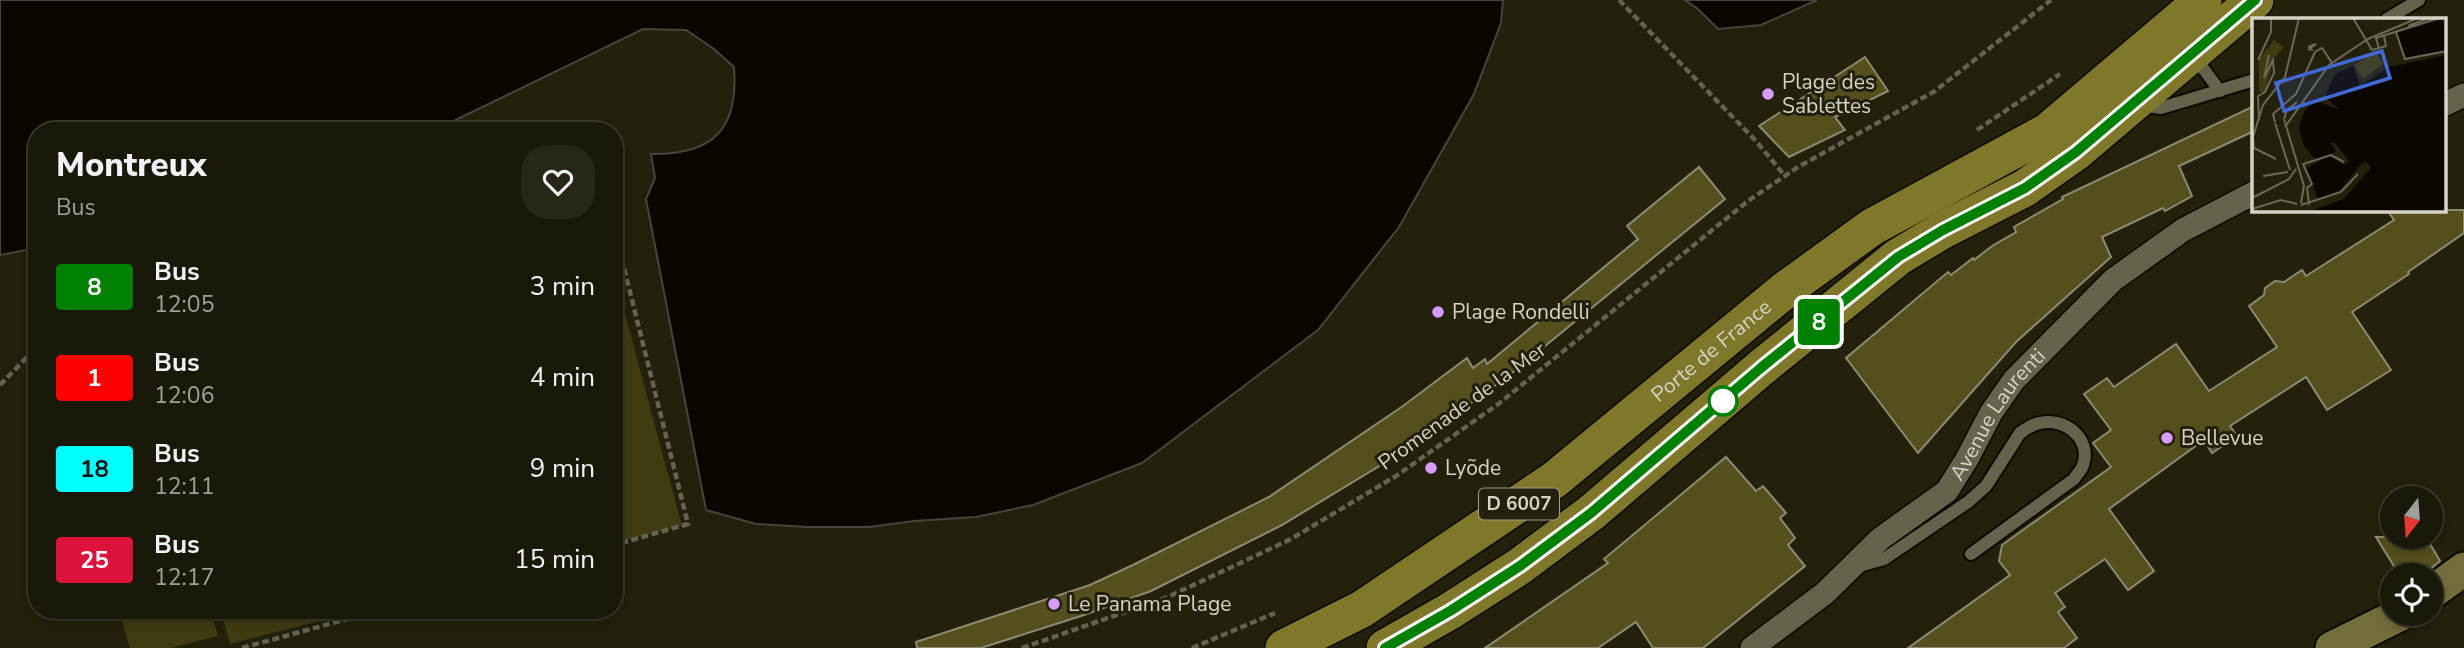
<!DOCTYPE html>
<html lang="en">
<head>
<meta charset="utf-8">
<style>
	:root { --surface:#1a1909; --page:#272617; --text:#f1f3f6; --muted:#9fa09c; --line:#38382a }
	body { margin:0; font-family:"Nunito Sans",sans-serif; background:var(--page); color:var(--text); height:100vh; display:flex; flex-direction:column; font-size:26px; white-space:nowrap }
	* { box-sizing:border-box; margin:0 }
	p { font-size:23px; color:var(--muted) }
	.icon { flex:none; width:38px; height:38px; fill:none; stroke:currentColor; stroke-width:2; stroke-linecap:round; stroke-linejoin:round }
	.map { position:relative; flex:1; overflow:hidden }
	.sheet { position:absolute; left:28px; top:122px; width:595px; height:497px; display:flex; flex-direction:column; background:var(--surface); border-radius:28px; box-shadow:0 4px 10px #0003,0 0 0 2px var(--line) }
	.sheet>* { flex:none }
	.badge { padding:0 14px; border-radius:5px; font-size:24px; line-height:46px }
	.needle { width:46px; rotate:197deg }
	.tools { position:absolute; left:2380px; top:486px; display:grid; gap:14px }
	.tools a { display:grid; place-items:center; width:63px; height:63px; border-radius:50%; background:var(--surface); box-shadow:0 4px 10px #0003,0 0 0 2px var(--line); font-size:35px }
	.map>.badge { position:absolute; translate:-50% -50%; box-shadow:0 0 0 4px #fff }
	.round { display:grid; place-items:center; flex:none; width:74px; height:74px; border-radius:28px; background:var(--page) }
	.overview { display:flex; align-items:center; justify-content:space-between; height:119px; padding:0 28px }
	h1 { font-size:33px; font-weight:800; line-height:52px }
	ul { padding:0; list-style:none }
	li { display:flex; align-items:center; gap:21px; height:91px; padding:0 28px }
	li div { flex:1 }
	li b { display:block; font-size:26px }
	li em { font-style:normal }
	li .badge { min-width:77px; font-weight:700; text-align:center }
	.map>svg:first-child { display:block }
</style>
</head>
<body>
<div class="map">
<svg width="2464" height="648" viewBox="0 0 2464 648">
	<rect width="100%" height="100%" fill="#23210c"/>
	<!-- green -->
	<g fill="#403b11">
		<polygon points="614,273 682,526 614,543"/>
		<polygon points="119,611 211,611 218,636 171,648 130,648"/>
		<polygon points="221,611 358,611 230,644"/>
	</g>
	<!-- water -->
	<g fill="#0b0700" stroke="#48443c" stroke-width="2">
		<path d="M0 0H1503L1501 23 1474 94 1399 227 1318 330 1142 463 1033 505 976 517 914 521 869 527H807L756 524 706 510 646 199 655 178 651 154C712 155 739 130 734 67L714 49 686 30 643 29 433 131H37V248L0 255Z"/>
		<polygon points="1685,0 1817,0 1761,25 1718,29 1698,9"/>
	</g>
	<!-- building -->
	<g fill="#554f1d" stroke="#8c8a72" stroke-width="2">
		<polygon points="1865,57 1888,91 1835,117 1845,130 1789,157 1759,126"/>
		<polygon points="2254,106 2254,131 2179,166 2192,196 2165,211 2163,208 2102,237 2111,257 2016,342 1918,453 1846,358 1948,272 1951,275 1973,258 1974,260 1992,246 2016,232 2014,227 2063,199 2062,197"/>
		<polygon points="1699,167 1725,199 1512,373 1414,445 1282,525 1151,591 1081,616 981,648 917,648 916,642 1090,585 1135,564 1269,497 1403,406 1467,358 1473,368 1485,359 1487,364 1638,239 1627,226"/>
		<polygon points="2387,210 2464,210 2464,233 2408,272 2409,274 2352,312 2391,370 2327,410 2306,377 2230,426 2237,436 2212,453 2204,440 2109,509 2154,571 2128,590 2105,559 2055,593 2065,607 2058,612 2077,638 2064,648 1908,648 2010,575 1999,561 2002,545 2111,467 2093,443 2111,430 2084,394 2107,378 2114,387 2176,344 2209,391 2277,347 2249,306 2264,295 2265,288 2275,281 2284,282 2302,270 2306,276 2394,220"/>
		<polygon points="1726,457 1756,491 1763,486 1786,513 1780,518 1795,538 1788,545 1805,566 1703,648 1653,648 1636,622 1598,648 1485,648 1608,563 1604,559"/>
		<polygon points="2376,537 2426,537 2440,561 2422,576 2400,576"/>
	</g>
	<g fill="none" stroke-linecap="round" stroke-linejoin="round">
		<!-- lane casing -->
		<g stroke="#0d0a00" stroke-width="16">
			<g id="lane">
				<polyline points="2387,19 2419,0"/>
				<polyline points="2193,55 2220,91"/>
				<polyline points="2142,105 2161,108 2254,80"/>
				<path d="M1859 566 1884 559 1968 502 1986 486 2020 433C2027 428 2033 424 2040 423 2065 417 2092 439 2083 465 2082 470 2076 475 2074 479L1971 554"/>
			</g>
		</g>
		<!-- street casing -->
		<g stroke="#0d0a00" stroke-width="26">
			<g id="street">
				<polyline points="2445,104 2464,95"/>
				<path id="s1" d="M1752 648 1825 593 1880 539 1947 491 1967 459 1991 413 2014 380 2113 280 2183 230 2254 193"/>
			</g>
		</g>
		<!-- secondary casing -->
		<g stroke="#0d0a00" stroke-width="37">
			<g id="secondary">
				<polyline points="2431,593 2464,569"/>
				<polyline points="2332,648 2401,614"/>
			</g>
		</g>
		<!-- primary casing -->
		<g stroke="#0d0a00" stroke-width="40">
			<g id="primary">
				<path id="s2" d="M1284 648 1362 609 1554 480 1785 290 1872 227 2047 132 2203 0"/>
				<polyline points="1385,648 1450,611 1520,566 1591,513 1762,367 1898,257 1943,230 2025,188 2076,152 2255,0"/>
			</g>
		</g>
		<!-- path -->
		<g stroke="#646351" stroke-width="4.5" stroke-dasharray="7 3.5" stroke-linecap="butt">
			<polyline points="1619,0 1756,141 1785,176"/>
			<polyline points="1977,130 2060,74"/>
			<polyline points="614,228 688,524 614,545"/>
			<polyline points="0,385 37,347"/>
			<polyline points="242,648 376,611"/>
			<polyline points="1022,648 1168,597 1291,539 1396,476 1497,405 1748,201 1798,167 1935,91 2051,0"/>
			<polyline points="1192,648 1275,613"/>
		</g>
		<!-- lane -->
		<use href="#lane" stroke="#65634c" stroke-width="12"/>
		<!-- street -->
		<use href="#street" stroke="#65634c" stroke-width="23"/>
		<!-- secondary -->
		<use href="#secondary" stroke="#726d3b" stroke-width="33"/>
		<!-- primary -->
		<use href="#primary" stroke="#7f772a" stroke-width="37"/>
	</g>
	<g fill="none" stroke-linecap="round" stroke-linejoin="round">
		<!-- line casing -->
		<g stroke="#fff" stroke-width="16">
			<polyline id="line" points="1385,648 1450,611 1520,566 1591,513 1762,367 1898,257 1943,230 2025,188 2076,152 2255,0"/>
		</g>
		<!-- line -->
		<use href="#line" stroke="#008000" stroke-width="10"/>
	</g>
	<!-- markers -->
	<g fill="#d79bf9" stroke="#23210c" stroke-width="2.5">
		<circle cx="1768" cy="94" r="7"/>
		<circle cx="1438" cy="312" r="7"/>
		<circle cx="2167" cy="438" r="7"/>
		<circle cx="1431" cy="468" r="7"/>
		<circle cx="1054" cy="604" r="7"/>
	</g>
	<circle fill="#fff" stroke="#008000" stroke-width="3.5" cx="1723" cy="401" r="14"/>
	<g text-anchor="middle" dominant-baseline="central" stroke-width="6" stroke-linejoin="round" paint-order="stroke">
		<!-- shield labels -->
		<rect fill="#23210c" stroke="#a09e8f" stroke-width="2" x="1479" y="488.5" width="80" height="31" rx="5"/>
		<g font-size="19" font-weight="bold" fill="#d5d4c7">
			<text x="1519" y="504">D 6007</text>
		</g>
		<!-- poi labels -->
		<g font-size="21" fill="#d5d4c7" stroke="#23210c" text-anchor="start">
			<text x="1782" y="82">Plage des<tspan x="1782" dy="24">Sablettes</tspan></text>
			<text x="1452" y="312">Plage Rondelli</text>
			<text x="2181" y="438">Bellevue</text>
			<text x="1445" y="468">Lyõde</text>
			<text x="1068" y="604">Le Panama Plage</text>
		</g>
		<!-- street labels -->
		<g font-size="21" fill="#d5d4c7" stroke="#23210c">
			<text stroke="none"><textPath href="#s2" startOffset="522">Porte de France</textPath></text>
			<text transform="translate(1462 406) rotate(-36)">Promenade de la Mer</text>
			<text stroke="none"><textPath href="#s1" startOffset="343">Avenue Laurenti</textPath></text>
		</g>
	</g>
	<!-- overview -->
	<g transform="translate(2252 18)">
		<rect width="194" height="194" fill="#23210c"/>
		<path d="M22 22 32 29 22 40 13 74H7V41ZM124 34 131 46 111 61 102 47Z" fill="#403b11"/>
		<path d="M194 0V33L153 40 145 15ZM194 37V194H55L91 181 118 151V147L109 146 88 172 66 181 54 150 77 138 92 147 97 143 83 125 78 124 84 134 63 141 52 128 47 110 52 94 62 82 88 92 73 79 83 56 101 48 108 68 137 49Z" fill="#0b0700"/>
		<path d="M114 143 118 151 91 181 52 194 91 177 113 153 115 148 109 147Z" fill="#23210c"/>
		<path fill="none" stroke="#6a6957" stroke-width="2" d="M101 0 120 32 134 28 132 18M156 8 177 0M144 14 153 41 195 33M56 29 64 26 57 31 61 32M127 31 124 20 187 0M6 42 19 14V0M6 78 13 74 22 55 21 42 12 60 17 37M6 78 7 102M32 101 35 92 45 84M32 101 52 168 49 185M23 104 21 96 44 76 63 34 70 30 80 45M23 105 38 152M33 109 77 47 116 21 166 0M24 141 2 130 1 119 11 87 33 59 47 0M11 158 36 154M0 180 37 161 44 151M49 187 89 174 106 156M57 187 55 170 60 166 51 146 79 137 92 144M0 191 29 182 45 186"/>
		<path fill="#4269d5" fill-opacity="0.15" stroke="#4269d5" stroke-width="3.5" d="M130 33 138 60 32 93 24 65Z"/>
		<rect width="194" height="194" fill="none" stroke="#d5d4c7" stroke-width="3.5"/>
	</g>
</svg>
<div class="tools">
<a><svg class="needle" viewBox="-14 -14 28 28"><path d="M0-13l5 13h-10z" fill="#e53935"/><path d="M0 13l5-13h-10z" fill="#9fa09c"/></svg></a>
<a><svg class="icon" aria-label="locate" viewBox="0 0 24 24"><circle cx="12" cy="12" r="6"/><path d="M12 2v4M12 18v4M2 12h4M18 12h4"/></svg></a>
</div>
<b class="badge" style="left:1819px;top:322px;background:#008000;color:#fff">8</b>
<section class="sheet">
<div class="overview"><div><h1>Montreux</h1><p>Bus</p></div><a class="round"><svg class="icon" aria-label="heart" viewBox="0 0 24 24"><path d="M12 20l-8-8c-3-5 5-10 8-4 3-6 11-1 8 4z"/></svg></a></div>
<ul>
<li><span class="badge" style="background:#008000;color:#fff">8</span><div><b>Bus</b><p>12:05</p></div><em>3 min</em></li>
<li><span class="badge" style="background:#f00;color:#fff">1</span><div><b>Bus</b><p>12:06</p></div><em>4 min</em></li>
<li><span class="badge" style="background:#0ff;color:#111">18</span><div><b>Bus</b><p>12:11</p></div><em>9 min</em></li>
<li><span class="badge" style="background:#dc143c;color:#fff">25</span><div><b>Bus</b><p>12:17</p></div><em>15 min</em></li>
</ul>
</section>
</div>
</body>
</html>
